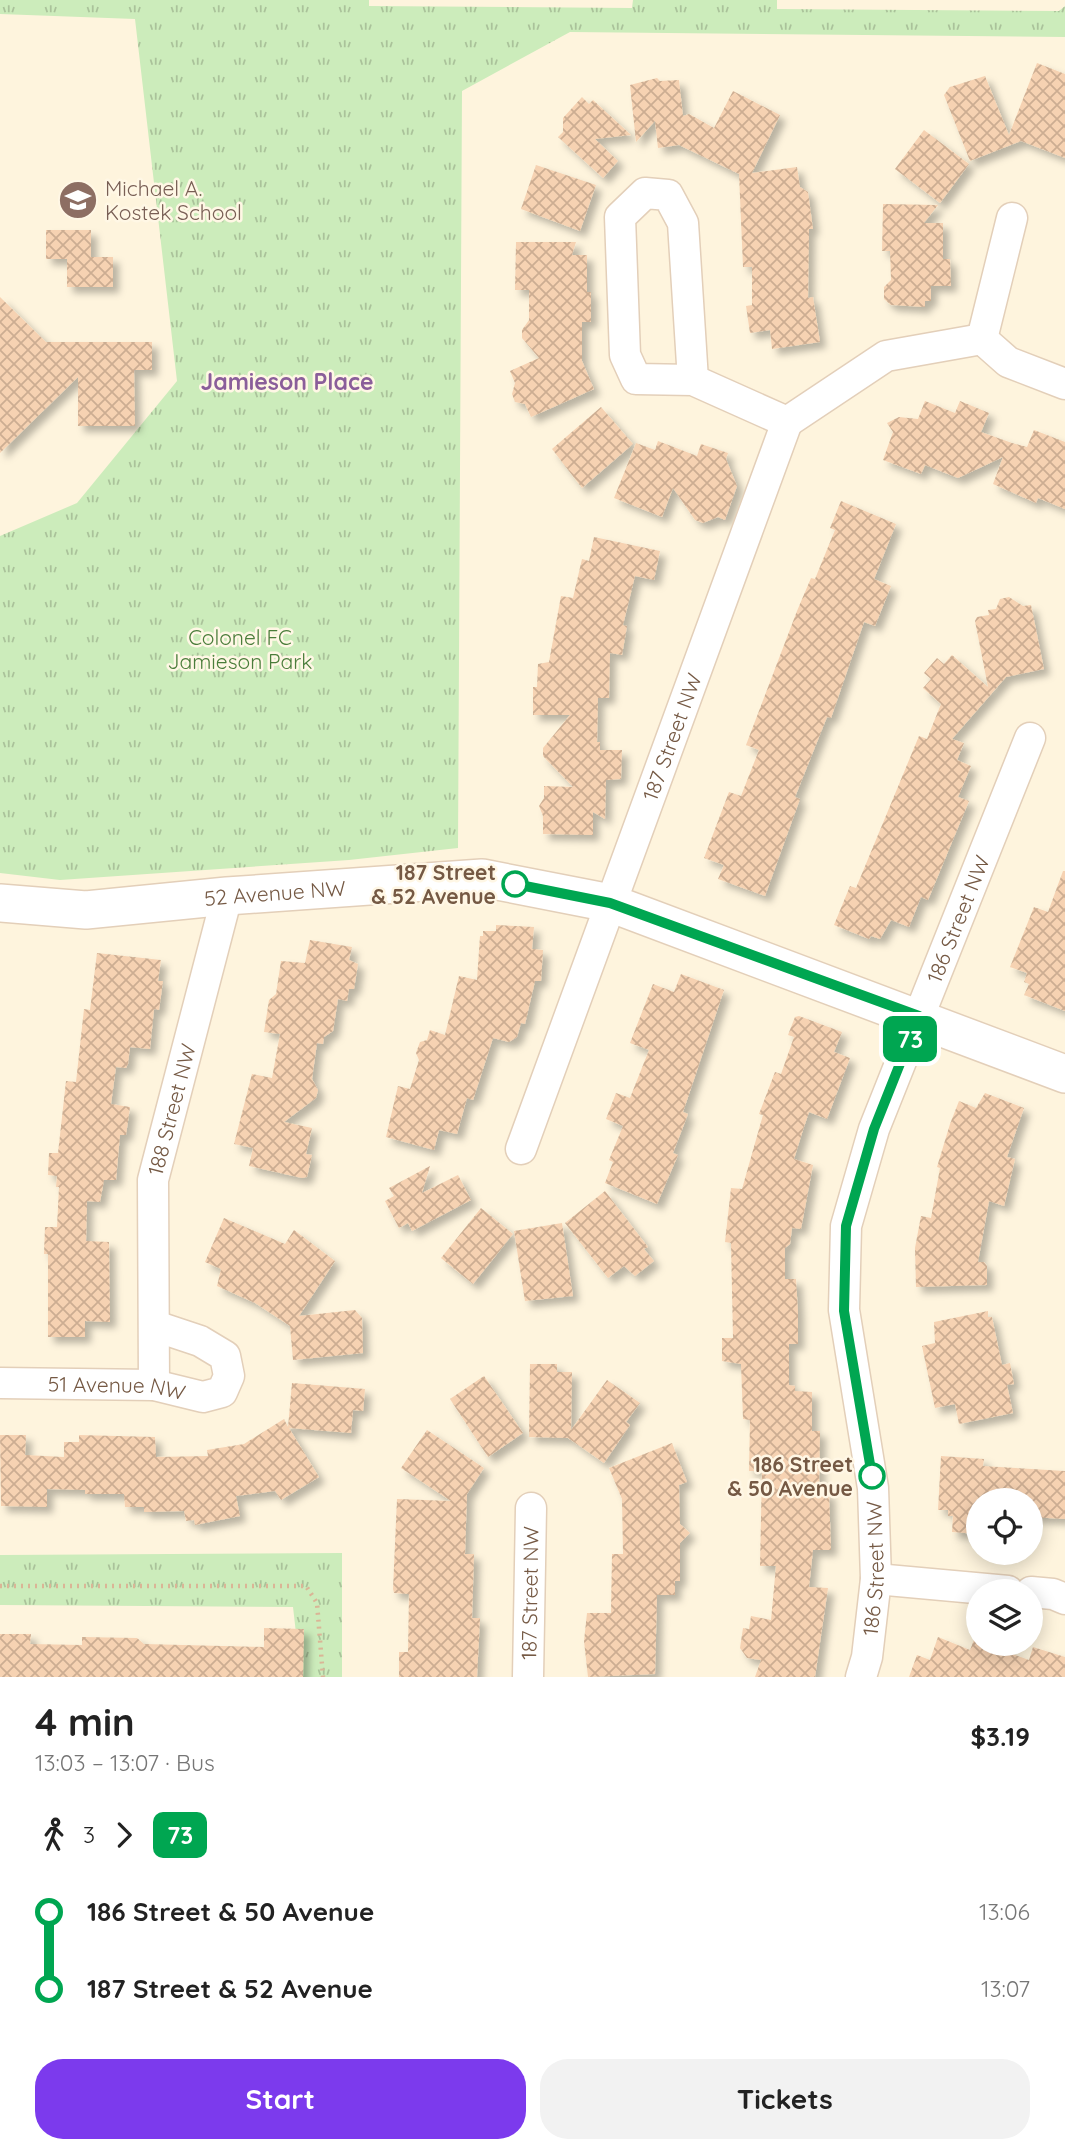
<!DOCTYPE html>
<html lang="en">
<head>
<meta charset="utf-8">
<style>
	:root { --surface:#fff; --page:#f2f2f2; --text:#222; --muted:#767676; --accent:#7c3aed }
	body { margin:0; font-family:Quicksand,sans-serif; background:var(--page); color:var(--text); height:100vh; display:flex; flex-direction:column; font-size:26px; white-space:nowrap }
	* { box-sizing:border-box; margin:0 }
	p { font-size:23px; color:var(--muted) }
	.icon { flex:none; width:38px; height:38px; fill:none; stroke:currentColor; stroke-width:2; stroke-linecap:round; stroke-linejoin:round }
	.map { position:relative; height:1677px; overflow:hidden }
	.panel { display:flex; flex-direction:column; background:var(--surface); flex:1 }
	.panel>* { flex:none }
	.badge { padding:0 14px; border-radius:10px; font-size:24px; line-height:46px }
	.tools { position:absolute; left:966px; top:1488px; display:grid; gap:14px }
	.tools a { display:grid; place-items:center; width:77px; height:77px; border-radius:50%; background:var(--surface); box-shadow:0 4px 18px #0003; font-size:35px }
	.map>.badge { position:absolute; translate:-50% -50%; box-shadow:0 0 0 4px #fff }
	.legs { display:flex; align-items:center; gap:10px; height:77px; padding:0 35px; font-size:23px }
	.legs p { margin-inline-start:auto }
	.head { display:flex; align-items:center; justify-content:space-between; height:119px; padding:0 35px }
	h1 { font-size:38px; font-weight:800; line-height:52px }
	.button { display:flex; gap:14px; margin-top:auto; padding:14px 35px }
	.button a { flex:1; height:80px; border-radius:28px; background:var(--accent); color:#fff; font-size:28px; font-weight:800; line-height:80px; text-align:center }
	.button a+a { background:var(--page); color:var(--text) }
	ul { padding:0 35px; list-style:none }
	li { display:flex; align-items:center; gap:24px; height:77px; font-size:26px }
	li i { display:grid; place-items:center; width:10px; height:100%; margin:0 9px; background:currentColor }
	li i::after { content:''; width:18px; height:18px; margin:-9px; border:5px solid; border-radius:50%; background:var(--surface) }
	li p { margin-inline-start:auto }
	li:first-child i { background:linear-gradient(#0000 50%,currentColor 0) }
	li:last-child i { background:linear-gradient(currentColor 50%,#0000 0) }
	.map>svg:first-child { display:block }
</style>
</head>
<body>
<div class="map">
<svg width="1065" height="1677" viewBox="0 0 1065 1677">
	<defs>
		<pattern id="park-tufts" width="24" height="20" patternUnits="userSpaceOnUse" patternTransform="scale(1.75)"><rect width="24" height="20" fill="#ccecbb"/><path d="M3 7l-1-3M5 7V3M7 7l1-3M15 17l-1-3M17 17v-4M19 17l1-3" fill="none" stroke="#aac29a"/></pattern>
		<pattern id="building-cross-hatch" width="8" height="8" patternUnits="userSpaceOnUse" patternTransform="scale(1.75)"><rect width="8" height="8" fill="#f6d2b2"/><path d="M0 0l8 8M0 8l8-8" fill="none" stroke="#ccad92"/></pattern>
		<filter id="shadow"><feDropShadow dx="6" dy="6" stdDeviation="3.5" flood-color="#0004"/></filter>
	</defs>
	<rect width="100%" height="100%" fill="#fef4dd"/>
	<!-- park -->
	<g fill="url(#park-tufts)">
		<polygon points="0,0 369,0 369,6 632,8 633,0 777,0 777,9 1059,11 1065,6 1065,37 570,32 462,91 458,848 349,860 60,880 0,873 0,536 77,503 177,381 135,19 0,14"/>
		<polygon points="342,1553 342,1677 301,1677 293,1607 0,1605 0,1555"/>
	</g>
	<!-- building -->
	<g fill="url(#building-cross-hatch)" filter="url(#shadow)">
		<polygon points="1037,63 1065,74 1065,158 1021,141 970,161 944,95 950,87 985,76 1009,135"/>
		<polygon points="657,78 660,81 679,80 683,116 689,114 714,128 733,91 780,115 752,173 797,167 800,187 808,192 813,229 809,229 808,298 813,297 820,342 772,349 770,330 750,333 746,306 752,305 752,267 743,267 739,174 679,145 658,148 655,121 636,142 630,85"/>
		<polygon points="582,97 589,104 593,100 631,135 595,139 618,161 603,178 558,137 563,132 563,118"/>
		<polygon points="924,130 969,164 940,203 895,169"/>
		<polygon points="536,165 596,185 580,231 521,209"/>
		<polygon points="883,204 938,205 924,223 943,223 943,259 950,259 951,286 931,286 931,301 925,301 925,307 891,305 884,299 884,287 891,280 890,251 882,251"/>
		<polygon points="46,230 91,230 91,257 113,257 113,287 67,287 67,259 46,259"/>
		<polygon points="516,242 576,242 572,255 587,255 587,292 591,292 591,322 582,322 582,361 594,389 531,417 525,404 515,402 512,394 515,383 510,371 539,358 522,338 522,330 529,320 529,290 515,290"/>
		<polygon points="0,297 46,342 152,342 152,370 134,370 135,426 78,426 78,377 0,453"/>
		<polygon points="925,401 955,413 960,401 989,413 981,432 1012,443 1027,447 1034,430 1065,442 1065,509 1038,498 1036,503 993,484 1003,457 958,478 925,465 921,474 883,460 893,432 887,423 899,417 918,419"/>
		<polygon points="601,407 633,444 582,488 552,449"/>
		<polygon points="658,441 697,456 701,444 728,453 726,459 737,486 725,520 718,517 703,523 695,520 673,488 662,517 614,498 636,443 655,450"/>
		<polygon points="841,501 896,524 874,579 891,586 875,626 864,622 831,718 827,717 795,797 800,799 765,896 718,879 724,865 704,858 729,792 741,796 759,750 746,745 797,611 811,578 815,579 835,530 830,528"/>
		<polygon points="594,537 660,551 654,580 635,576 623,625 627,626 622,655 610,653 609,698 598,698 597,742 600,742 600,750 622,750 621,779 606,780 605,819 593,812 593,835 543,834 543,816 539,806 544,798 544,786 573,787 543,756 543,748 570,715 533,715 533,687 537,687 538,664 549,662 561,596 573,598 582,559 589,561"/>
		<polygon points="1009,597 1023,606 1031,605 1044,669 1006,677 952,739 964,743 957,760 971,766 958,797 969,801 928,900 921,897 909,927 891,920 880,939 871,936 869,939 834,925 850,886 856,888 919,736 927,739 941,704 923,688 931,679 924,673 937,658 944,664 952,655 988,687 975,621 977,617 989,615 988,610 996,609 1000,599"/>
		<polygon points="1063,871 1065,871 1065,1011 1024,995 1029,984 1024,982 1027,973 1010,967 1034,907 1048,912"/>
		<polygon points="496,925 534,927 532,949 543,950 541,981 535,981 525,1024 521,1023 517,1037 509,1042 493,1038 473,1100 467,1098 457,1134 439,1130 434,1150 386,1137 398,1086 410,1089 419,1060 416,1053 420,1042 427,1040 430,1030 445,1035 459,976 477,980 480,936 483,936 483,931 496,931"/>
		<polygon points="310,940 352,947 349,960 358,964 354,989 349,989 347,1001 338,999 333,1031 324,1037 323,1044 317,1043 312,1079 318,1090 316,1098 284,1122 312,1128 306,1154 312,1155 307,1177 302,1178 249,1166 253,1148 234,1144 252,1074 272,1078 280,1034 264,1032 269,1000 276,994 281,961 305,963"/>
		<polygon points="97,953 161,960 158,981 163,981 159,1010 154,1009 150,1049 130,1047 128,1064 126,1068 116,1067 111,1104 130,1107 126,1135 120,1135 116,1180 104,1180 100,1202 87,1201 86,1241 109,1242 110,1322 85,1321 85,1337 48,1337 48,1254 44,1254 45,1227 57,1227 59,1187 56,1187 57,1176 48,1175 49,1153 58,1153 66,1081 76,1082 84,1009 90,1010"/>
		<polygon points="681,974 724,990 683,1112 688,1114 673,1153 678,1155 657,1204 605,1183 613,1162 609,1160 623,1126 606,1119 616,1093 630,1098 649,1050 630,1043 653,984 674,992"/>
		<polygon points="799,1016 842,1032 834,1052 850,1058 827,1119 809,1112 802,1133 794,1159 813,1165 801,1229 792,1228 790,1244 785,1248 785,1279 796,1279 798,1313 798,1344 789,1344 789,1385 795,1386 795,1391 812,1392 812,1431 820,1431 819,1492 829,1492 831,1550 813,1550 809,1587 828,1588 815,1677 755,1677 761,1660 747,1658 740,1648 743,1628 749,1629 751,1616 771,1620 776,1566 760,1566 762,1471 749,1471 750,1420 743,1419 741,1364 722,1361 722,1338 733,1338 731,1243 725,1242 731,1188 742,1189 763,1115 759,1114 775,1072 781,1074 794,1037 788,1035 795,1017"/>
		<polygon points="985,1093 1024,1108 1007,1157 1015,1159 1004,1206 989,1201 978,1262 984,1262 987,1266 987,1285 916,1287 915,1248 921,1216 931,1218 940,1168 937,1167 950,1124 959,1101 976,1108"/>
		<polygon points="430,1166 422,1193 458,1175 471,1200 412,1231 408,1223 399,1228 385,1201 394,1196 389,1188"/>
		<polygon points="605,1191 648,1247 644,1249 654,1261 635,1276 624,1266 608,1278 565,1223"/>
		<polygon points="481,1208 513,1234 473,1284 441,1258"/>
		<polygon points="224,1218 285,1244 294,1230 335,1261 299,1316 355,1310 362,1318 363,1353 293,1360 290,1326 255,1303 217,1286 221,1269 205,1262"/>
		<polygon points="562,1223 573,1296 525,1301 514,1231"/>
		<polygon points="988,1311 988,1317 992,1317 1002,1365 1010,1363 1014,1384 1007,1385 1013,1413 959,1424 955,1404 935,1408 922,1346 935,1343 934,1322"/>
		<polygon points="530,1364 557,1364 557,1372 572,1372 571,1430 607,1380 640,1403 626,1422 630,1425 604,1463 568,1438 529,1437"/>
		<polygon points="484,1376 523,1433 488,1457 450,1399"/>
		<polygon points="292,1383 365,1389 363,1411 353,1410 351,1433 289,1428 319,1477 281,1500 275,1491 236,1496 240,1516 195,1525 194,1520 186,1521 184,1511 144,1512 144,1507 125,1507 124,1494 85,1494 85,1490 47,1489 47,1507 1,1506 0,1435 26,1435 25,1455 64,1457 64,1442 79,1442 79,1435 155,1437 156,1457 208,1456 207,1450 244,1444 284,1419 288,1427"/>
		<polygon points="427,1430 484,1468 467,1494 465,1554 474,1554 472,1618 480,1618 477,1677 399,1677 399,1652 408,1652 409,1594 394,1593 393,1589 397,1499 451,1501 401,1468"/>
		<polygon points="672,1443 687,1482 679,1485 680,1524 690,1533 680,1543 680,1581 675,1581 675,1595 657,1595 655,1674 588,1677 584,1641 587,1613 611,1613 612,1554 623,1554 622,1499 609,1468"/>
		<polygon points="941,1456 984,1459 983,1466 1065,1471 1065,1519 1031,1517 1031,1500 978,1500 978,1534 952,1532 953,1516 948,1516 948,1510 938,1510"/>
		<polygon points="264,1628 304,1629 303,1677 0,1677 0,1634 31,1634 30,1644 82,1645 82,1637 137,1638 144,1644 264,1647"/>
		<polygon points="938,1637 970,1650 974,1640 1029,1660 1033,1647 1065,1657 1065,1677 909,1677 917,1655 930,1660"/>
	</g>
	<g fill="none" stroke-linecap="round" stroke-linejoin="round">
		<!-- minor casing -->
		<g stroke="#e3cfb9" stroke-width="33">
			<g id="minor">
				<polyline points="982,339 1012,218"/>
				<polyline points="982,339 1008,362 1065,384"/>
				<polyline points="787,422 886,356 982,339"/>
				<path id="s1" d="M521 1149 787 422 693 380 636 379 625 355 620 217 645 193 668 195 683 223 693 380"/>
				<path id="s2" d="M0 1383 154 1385 203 1397 222 1392 229 1376 225 1356 200 1341 155 1326"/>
				<path id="s3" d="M154 1385 153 1180 227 896"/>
				<polyline points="876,1579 1008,1591"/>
				<polyline points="1031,1592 1053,1594 1065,1599"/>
				<path id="s4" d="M528 1677 531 1508"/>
				<path id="s5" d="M861 1677 867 1657 876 1579 873 1488 844 1310 846 1226 874 1129 1030 738"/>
			</g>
		</g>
		<!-- tertiary casing -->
		<g stroke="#e3cfb9" stroke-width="40">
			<g id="tertiary">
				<path id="s6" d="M0 903 86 910 227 896 482 878 610 903 1065 1074"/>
			</g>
		</g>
		<!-- path -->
		<polyline stroke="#dab596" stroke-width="4.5" stroke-dasharray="2 5" stroke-linecap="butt" points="0,1586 306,1586 317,1603 323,1677"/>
		<!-- minor -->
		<use href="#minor" stroke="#fff" stroke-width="30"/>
		<!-- tertiary -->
		<use href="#tertiary" stroke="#fff" stroke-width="37"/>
	</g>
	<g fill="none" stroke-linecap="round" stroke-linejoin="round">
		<!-- line-1 casing -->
		<g stroke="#fff" stroke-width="16">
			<polyline id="line-1" points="515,884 610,903 919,1016 874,1129 846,1226 844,1311 872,1476"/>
		</g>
		<!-- line-1 -->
		<use href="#line-1" stroke="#00a651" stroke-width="10"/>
	</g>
	<!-- icons -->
	<defs>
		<g id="school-disc" transform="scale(2.0125)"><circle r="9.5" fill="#8d6e63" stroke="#fff7e5"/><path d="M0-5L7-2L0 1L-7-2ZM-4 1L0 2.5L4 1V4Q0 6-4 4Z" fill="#fff"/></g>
	</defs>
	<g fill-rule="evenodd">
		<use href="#school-disc" x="78" y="200"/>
	</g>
	<!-- markers -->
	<g fill="#fff" stroke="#00a651" stroke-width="3.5">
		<circle cx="515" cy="884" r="12"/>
		<circle cx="872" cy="1476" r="12"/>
	</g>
	<g text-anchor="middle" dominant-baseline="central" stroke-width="5" stroke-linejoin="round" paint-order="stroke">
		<!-- education labels -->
		<g font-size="21" fill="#785e54" stroke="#fff7e5" text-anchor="start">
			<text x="105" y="188">Michael A.<tspan x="105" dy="24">Kostek School</tspan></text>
		</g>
		<!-- park labels -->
		<g font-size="21" fill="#4a7d3a" stroke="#fff7e5">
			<text x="240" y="637">Colonel FC<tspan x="240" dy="24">Jamieson Park</tspan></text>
		</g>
		<!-- street labels -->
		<g font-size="21" fill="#755944" stroke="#fff7e5">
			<text stroke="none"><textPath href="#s1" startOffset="439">187 Street NW</textPath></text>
			<text stroke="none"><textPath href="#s6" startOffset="276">52 Avenue NW</textPath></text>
			<text stroke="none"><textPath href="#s5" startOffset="782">186 Street NW</textPath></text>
			<text stroke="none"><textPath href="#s3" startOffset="278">188 Street NW</textPath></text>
			<text stroke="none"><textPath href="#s2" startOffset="117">51 Avenue NW</textPath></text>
			<text stroke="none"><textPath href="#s5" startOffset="110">186 Street NW</textPath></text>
			<text stroke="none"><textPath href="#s4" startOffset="84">187 Street NW</textPath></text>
		</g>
		<!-- stop labels -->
		<g font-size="21" font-weight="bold" fill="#755944" stroke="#fff7e5" text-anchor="end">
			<text x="496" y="872">187 Street<tspan x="496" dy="24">&amp; 52 Avenue</tspan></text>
			<text x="853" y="1464">186 Street<tspan x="853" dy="24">&amp; 50 Avenue</tspan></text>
		</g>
		<!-- neighbourhood labels -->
		<g font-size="23" font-weight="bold" fill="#8a5e9a" stroke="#fff7e5">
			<text x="287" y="381">Jamieson Place</text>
		</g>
	</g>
</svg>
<div class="tools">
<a><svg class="icon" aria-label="locate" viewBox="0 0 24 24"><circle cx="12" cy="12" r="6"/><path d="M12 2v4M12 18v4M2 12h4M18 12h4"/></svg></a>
<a><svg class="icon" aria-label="layers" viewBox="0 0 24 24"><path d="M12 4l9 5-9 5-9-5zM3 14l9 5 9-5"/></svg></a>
</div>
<b class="badge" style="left:910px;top:1039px;background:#00a651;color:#fff">73</b>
</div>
<section class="panel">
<div class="head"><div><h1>4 min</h1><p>13:03 – 13:07 · Bus</p></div><b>$3.19</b></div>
<div class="legs"><svg class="icon" aria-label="walk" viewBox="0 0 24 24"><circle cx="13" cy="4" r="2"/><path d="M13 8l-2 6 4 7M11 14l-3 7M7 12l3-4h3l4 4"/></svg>3<svg class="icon" aria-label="forward" viewBox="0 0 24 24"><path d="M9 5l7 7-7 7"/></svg><b class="badge" style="background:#00a651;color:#fff">73</b></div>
<ul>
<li><i style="color:#00a651"></i><b>186 Street &amp; 50 Avenue</b><p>13:06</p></li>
<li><i style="color:#00a651"></i><b>187 Street &amp; 52 Avenue</b><p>13:07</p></li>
</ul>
<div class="button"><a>Start</a><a>Tickets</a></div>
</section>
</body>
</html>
